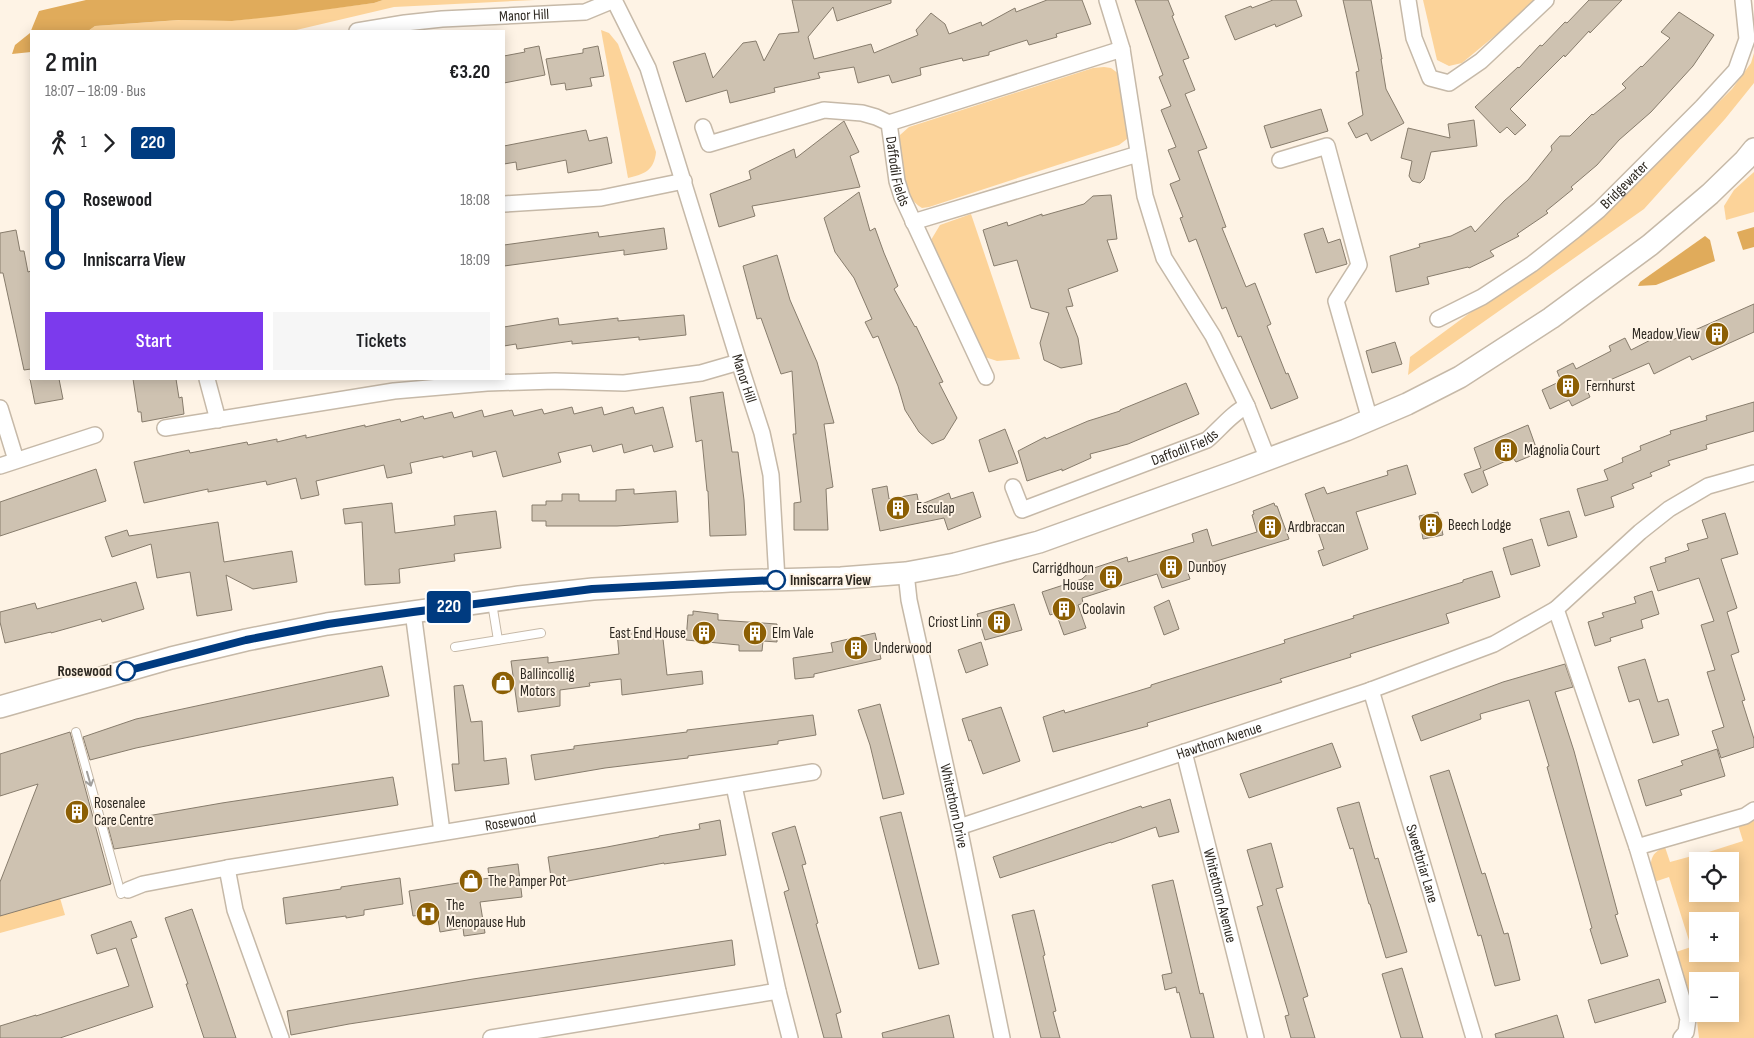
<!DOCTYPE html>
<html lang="en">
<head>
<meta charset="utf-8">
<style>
	:root { --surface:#fff; --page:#f6f6f6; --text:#202124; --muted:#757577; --accent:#7c3aed }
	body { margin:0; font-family:"Sofia Sans Condensed",sans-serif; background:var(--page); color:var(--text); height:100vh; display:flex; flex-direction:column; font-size:19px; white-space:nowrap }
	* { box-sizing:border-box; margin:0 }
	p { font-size:16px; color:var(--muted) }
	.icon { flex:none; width:28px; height:28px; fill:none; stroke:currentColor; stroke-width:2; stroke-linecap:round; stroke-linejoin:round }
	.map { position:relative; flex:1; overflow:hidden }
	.panel { position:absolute; left:30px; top:30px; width:475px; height:350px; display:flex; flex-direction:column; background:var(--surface); border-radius:0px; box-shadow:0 2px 12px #0003 }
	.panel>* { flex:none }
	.badge { padding:0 10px; border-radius:4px; font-size:18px; line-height:32px }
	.fabs { position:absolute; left:1689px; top:852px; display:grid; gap:10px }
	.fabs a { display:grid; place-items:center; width:50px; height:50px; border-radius:0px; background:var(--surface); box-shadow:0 2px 12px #0003; font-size:25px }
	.map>.badge { position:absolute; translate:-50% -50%; box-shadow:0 0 0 2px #fff }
	.legs { display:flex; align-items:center; gap:8px; height:55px; padding:0 15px; font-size:16px }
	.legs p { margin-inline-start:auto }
	.overview { display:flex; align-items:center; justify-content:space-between; height:85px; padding:0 15px }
	h1 { font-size:28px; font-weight:600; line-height:38px }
	.action { display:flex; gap:10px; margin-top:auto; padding:10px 15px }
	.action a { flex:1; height:58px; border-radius:0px; background:var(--accent); color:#fff; font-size:20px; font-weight:600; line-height:58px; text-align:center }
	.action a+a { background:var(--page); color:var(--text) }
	ul { padding:0 15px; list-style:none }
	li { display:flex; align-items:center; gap:18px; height:60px; font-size:19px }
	li i { display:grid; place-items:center; width:8px; height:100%; margin:0 6px; background:currentColor }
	li i::after { content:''; width:12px; height:12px; margin:-6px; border:4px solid; border-radius:50%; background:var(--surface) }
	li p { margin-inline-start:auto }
	li:first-child i { background:linear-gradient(#0000 50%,currentColor 0) }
	li:last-child i { background:linear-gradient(currentColor 50%,#0000 0) }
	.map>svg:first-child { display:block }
</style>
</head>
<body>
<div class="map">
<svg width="1754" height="1038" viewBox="0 0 1754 1038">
	<rect width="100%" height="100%" fill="#fef3e5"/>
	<!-- green -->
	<g fill="#fcd399" fill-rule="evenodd">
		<polygon points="383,0 535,0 394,7 292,31 88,31 95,26 180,20 232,21 374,3"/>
		<polygon points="1423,0 1538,0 1462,63 1449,66 1437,60"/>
		<path d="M601 30 609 33 618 44 656 152C654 171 644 174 628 178Z"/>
		<polygon points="1754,53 1754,83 1725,119 1644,209 1408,375 1410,357 1608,211 1732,89 1751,63"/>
		<path d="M1104 67 1111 68 1119 74 1129 132 1127 139 1119 145 929 207 922 208C899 195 900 158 900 135L909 127 1093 68Z"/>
		<polygon points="1754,172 1754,212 1726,220 1724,206 1734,190"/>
		<polygon points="971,214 1020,359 997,361 982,356 931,240 940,225"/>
		<path d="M1754 820V1038H1699L1696 1013 1676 952 1691 947 1669 877 1654 882C1650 866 1647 854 1665 847L1670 862 1692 856 1693 857 1743 841 1738 825ZM1698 861H1730V894H1698ZM1698 921H1730V954H1698ZM1698 981H1730V1014H1698Z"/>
		<polygon points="60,898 65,915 0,933 0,916"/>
	</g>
	<!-- forest -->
	<g fill="#e0ab5b">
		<polygon points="86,0 383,0 374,3 279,16 232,21 179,20 95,26 88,31 31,31 31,52 12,54 15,45 30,33 39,11"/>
		<polygon points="1754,227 1754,247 1743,250 1737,232"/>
		<polygon points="1705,236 1710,240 1715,261 1656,285 1638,286 1640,282"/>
	</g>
	<!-- building -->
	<g fill="#cec2b1" stroke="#877c6c">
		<polygon points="792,0 891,0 891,3 837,21 833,7 808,37 814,59 871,44 874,53 918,35 916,30 931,13 945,24 949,34 981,22 982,26 1015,8 1016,12 1047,0 1082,0 1091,24 1056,34 1057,37 1029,45 1027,40 989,52 989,55 963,61 962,58 920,68 921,75 892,83 889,75 858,83 854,67 818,73 820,78 774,88 775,92 730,103 727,90 686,102 673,62 705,53 713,78 743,43 756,41 764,61 779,34 799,32"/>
		<polygon points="1135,0 1168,0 1174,15 1172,16 1189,58 1183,60 1195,90 1185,94 1207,148 1198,151 1226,227 1222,228 1246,287 1255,283 1271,324 1267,326 1286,374 1288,373 1298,398 1271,409 1241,336 1238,337 1226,307 1222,309 1196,239 1189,242 1180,218 1183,217 1170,184 1180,180 1168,150 1176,147 1161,110 1171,106 1159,77 1163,75"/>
		<polygon points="1273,0 1296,0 1302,16 1276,27 1275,24 1235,40 1225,16 1251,6 1252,8"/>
		<polygon points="1343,0 1371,0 1382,59 1381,59 1386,89 1404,123 1371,141 1367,133 1356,138 1348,123 1363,115 1356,72 1359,71"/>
		<polygon points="1589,0 1622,0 1590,33 1589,31 1565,57 1564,55 1510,109 1526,125 1515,135 1507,127 1500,133 1475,107 1518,67 1519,68 1540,45 1542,46 1565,22 1567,23"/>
		<polygon points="1679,12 1714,35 1693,66 1651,112 1619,140 1597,165 1571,187 1573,189 1546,211 1548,213 1517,234 1519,236 1490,251 1494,256 1469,268 1468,267 1427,277 1429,284 1396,292 1390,256 1420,247 1419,244 1451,236 1471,226 1475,232 1504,201 1528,180 1552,150 1551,146 1560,136 1570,136 1592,114 1593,115 1626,88 1622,84 1641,66 1642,67 1670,38 1661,32"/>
		<polygon points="539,46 545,75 504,83 504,56 525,52 524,49"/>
		<polygon points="598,46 604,76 590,78 592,86 566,90 565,83 551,85 546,59 583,53 583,49"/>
		<polygon points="1321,109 1328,131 1271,148 1264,126"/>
		<polygon points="1474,120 1477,146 1431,152 1424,179 1420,183 1412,181 1409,176 1412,161 1401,158 1408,128 1450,138 1448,124"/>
		<polygon points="844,121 859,152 850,156 860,187 752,206 755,216 719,227 710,194 751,179 749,171 794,149 796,158"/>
		<polygon points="586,130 589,141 607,137 612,163 568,173 566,160 517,170 516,162 504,164 504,146"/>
		<polygon points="859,192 870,231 875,228 884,253 898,286 894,289 915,327 916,326 943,382 939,383 957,418 944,439 932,444 919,432 905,410 898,386 878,336 873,338 865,322 872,319 854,278 835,252 824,218"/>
		<polygon points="1111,195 1117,239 1107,240 1118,271 1068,289 1073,306 1066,307 1078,338 1082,364 1061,368 1044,360 1040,343 1049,313 1031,308 1017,260 994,266 983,230 1007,222 1008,226 1042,214 1042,216 1084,204 1093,196"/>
		<polygon points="664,228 667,249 624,255 624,250 504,266 504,245 598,232 599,237"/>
		<polygon points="1323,228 1328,243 1340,239 1347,264 1316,273 1304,234"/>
		<polygon points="16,230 20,251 24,251 28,272 31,271 31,369 24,370 3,273 0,273 0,233"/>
		<polygon points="777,255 790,300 817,362 834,423 824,424 833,487 826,489 828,530 794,530 794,503 801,502 793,434 796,434 792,371 781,374 761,318 757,319 743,266"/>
		<polygon points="1754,304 1754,332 1692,360 1690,356 1654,374 1649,363 1587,390 1590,397 1572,406 1569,400 1550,409 1542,390 1561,381 1557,371 1573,363 1576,369 1611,351 1609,346 1625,338 1631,350 1666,332 1670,341"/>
		<polygon points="684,315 686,335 639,340 639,337 572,344 572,341 517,349 516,344 504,346 504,327 558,318 559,325 618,318 618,321"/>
		<polygon points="1395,342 1402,364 1372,373 1366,351"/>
		<polygon points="30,379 59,379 63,399 35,404"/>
		<polygon points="133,379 176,379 179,398 182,397 184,414 142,422 141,412 138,412"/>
		<polygon points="1186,383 1199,414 1128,444 1090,454 1091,458 1062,471 1062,469 1027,481 1018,451 1045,437 1046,439 1088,421 1120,411 1120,410"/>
		<polygon points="723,392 732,452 738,452 744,500 746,535 710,536 708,491 707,491 702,440 696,442 690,397"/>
		<polygon points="1754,402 1754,431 1706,445 1707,449 1668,461 1670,465 1650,473 1652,476 1632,484 1634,488 1611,497 1614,507 1585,516 1577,489 1608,480 1604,470 1623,462 1622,458 1641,450 1640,446 1671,434 1670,431 1707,420 1706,416"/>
		<polygon points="572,407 574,414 602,407 604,415 633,407 635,414 663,407 673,447 654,452 652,445 624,453 622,444 593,452 591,445 558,453 561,462 503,477 496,451 473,457 472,451 443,458 443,456 410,463 412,473 387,478 384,465 316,481 319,495 301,499 296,478 267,485 266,481 208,492 208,489 144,503 134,462 189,450 190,453 247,442 248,445 277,439 277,442 306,435 306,438 365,425 365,427 400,419 401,422 423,416 424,419 452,412 454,418 482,410 484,417 512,410 514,416 542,409 544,414"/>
		<polygon points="1528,425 1538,453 1516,462 1513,458 1483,471 1488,485 1472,493 1464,474 1481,468 1474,448"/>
		<polygon points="1005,429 1018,463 989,472 979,440"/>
		<polygon points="1407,465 1416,494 1356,512 1368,549 1323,566 1318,551 1324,549 1305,494 1324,487 1327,494 1388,475 1387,471"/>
		<polygon points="96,469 106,501 0,536 0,502"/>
		<polygon points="887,486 889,499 917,494 919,505 949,493 951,499 973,492 981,517 948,530 944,518 880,531 872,489"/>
		<polygon points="634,489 634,494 676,491 678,522 617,526 546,526 546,521 532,521 532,505 546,505 546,501 562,501 562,494 579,494 579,501 616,501 616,490"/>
		<polygon points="392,503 395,533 455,525 454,516 496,511 501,548 454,554 455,561 399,569 400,583 365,585 362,522 345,524 343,509"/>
		<polygon points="1274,503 1275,506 1277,506 1289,539 1187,570 1190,579 1162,588 1157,574 1082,598 1083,603 1078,605 1086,628 1064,635 1056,613 1050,615 1042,592 1082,579 1094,568 1127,557 1128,562 1194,542 1192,534 1207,529 1212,546 1257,532 1252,515 1254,514 1253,511"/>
		<polygon points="1569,511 1577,537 1548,546 1540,519"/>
		<polygon points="1438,512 1443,535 1423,539 1419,516"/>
		<polygon points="1725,513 1738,554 1721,559 1737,608 1727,612 1739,652 1731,655 1745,700 1742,701 1754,739 1754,747 1721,758 1712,731 1724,727 1707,672 1715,670 1701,625 1714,621 1699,578 1658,591 1650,567 1666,562 1665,558 1689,550 1687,544 1708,538 1702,520"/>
		<polygon points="218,522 224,562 292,551 297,582 253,589 226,575 232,610 197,616 190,572 157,578 151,544 112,557 105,537 127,530 129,536"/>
		<polygon points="1532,539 1540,566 1511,575 1503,548"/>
		<polygon points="1492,571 1500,597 1446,614 1449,623 1350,654 1351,657 1280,679 1282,682 1147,723 1148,726 1053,752 1043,717 1064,710 1065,713 1151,687 1151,685 1285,643 1284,640 1354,618 1353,616 1463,582 1463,580"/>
		<polygon points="136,582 144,609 102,622 101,619 51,633 51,632 5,643 0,622 0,612 35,603 37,609"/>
		<polygon points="1652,591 1659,614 1641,620 1643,628 1610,638 1611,641 1595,646 1588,622 1604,617 1602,613 1636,603 1634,597"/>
		<polygon points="1169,600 1179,629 1164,635 1154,607"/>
		<polygon points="1014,604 1022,630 985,640 977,614"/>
		<polygon points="693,611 718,614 718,620 777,624 777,642 763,641 762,651 739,651 739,645 686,640 688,615 693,615"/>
		<polygon points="652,629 652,631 662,630 667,675 702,671 703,684 622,695 621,679 589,683 590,686 560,690 560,706 518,712 511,661 548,657 548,663 619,654 617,632"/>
		<polygon points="875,633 881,659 814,674 814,677 795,679 793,658 833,652 831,643"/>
		<polygon points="981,642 988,665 966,673 958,650"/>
		<polygon points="1645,659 1658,702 1668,699 1679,735 1653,743 1639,699 1629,702 1618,667"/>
		<polygon points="1565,664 1573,687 1555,692 1574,751 1618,914 1615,915 1628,956 1601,964 1590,929 1592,928 1547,767 1549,766 1529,700 1480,714 1481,719 1421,741 1412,716 1503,682"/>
		<polygon points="382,666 389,696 136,748 90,760 83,737 136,719"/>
		<polygon points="463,685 471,722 482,721 484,761 506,758 509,784 455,791 452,764 459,764 454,686"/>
		<polygon points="880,704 904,794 883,799 870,745 858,710"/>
		<polygon points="1001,707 1020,761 983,774 971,740 969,741 962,719"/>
		<polygon points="813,715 816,735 778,741 778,744 688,756 688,758 605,768 535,780 531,755 574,749 574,746 687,732 687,730"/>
		<polygon points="70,732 111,884 0,916 0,882 38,784 0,796 0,754"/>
		<polygon points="1332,743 1341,767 1249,798 1240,774"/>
		<polygon points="1717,749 1725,776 1680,790 1682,795 1646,806 1638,780 1683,765 1681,761"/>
		<polygon points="1449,770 1482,874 1485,873 1504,934 1508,933 1520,980 1495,986 1481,935 1478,936 1430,776"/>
		<polygon points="393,777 398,805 114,849 107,823 222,803"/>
		<polygon points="1170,799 1179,832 1159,837 1156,827 1111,843 1111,842 1000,878 993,857 1141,806 1142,808"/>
		<polygon points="1359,802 1375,859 1378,858 1407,952 1386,958 1370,904 1369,904 1353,848 1350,849 1337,808"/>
		<polygon points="901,812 939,964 919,969 880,817"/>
		<polygon points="720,820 726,855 664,864 664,863 552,884 548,857 607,847 659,837 659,836 700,829 699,824"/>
		<polygon points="795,826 806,864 802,865 818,923 816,924 841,1012 836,1014 842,1038 824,1038 784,892 789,890 772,833"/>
		<polygon points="1271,843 1283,887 1276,889 1308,996 1303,998 1315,1038 1291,1038 1285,1016 1289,1015 1257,907 1263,905 1247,850"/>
		<polygon points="518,864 522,897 480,902 485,933 464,936 463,928 440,932 437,913 413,916 409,891 489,878 488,868"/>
		<polygon points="400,878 403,904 364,910 364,915 346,918 346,916 286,924 283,898 341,889 341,887"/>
		<polygon points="1173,880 1200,994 1203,993 1214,1038 1191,1038 1179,992 1177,993 1176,987 1165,990 1162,975 1172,973 1152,885"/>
		<polygon points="192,909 215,976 236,1038 204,1038 186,984 188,984 165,918"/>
		<polygon points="1034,910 1045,955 1043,956 1056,1011 1053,1012 1060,1038 1041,1038 1012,915"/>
		<polygon points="131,921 137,937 131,939 153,1007 60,1038 0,1038 0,1026 36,1015 36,1016 129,986 116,948 97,954 91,935"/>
		<polygon points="732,940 735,965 349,1024 291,1035 287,1011 473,979"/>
		<polygon points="1402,968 1423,1038 1401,1038 1382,974"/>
		<polygon points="1659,979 1666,1002 1595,1023 1588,1000"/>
		<polygon points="949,1015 954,1038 883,1038 882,1033"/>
		<polygon points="1557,1015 1564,1038 1496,1038 1495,1034"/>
	</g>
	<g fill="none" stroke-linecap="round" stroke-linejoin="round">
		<!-- lane casing -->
		<g stroke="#c6b9a8" stroke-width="10">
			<g id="lane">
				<polyline points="492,603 498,640"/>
				<polyline points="455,647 541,633"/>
				<polyline points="76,732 121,894"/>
			</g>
		</g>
		<!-- street casing -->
		<g stroke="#c6b9a8" stroke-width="18">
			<g id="street">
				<path id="s1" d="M614 0 648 68 739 362 762 433 771 475 777 580"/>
				<polyline points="1107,0 1122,49 1145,196 1164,258 1213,336 1247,406 1268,460"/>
				<polyline points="1408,0 1414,38 1430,78 1449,83 1481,61 1546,0"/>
				<path id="s2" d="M357 31 405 23 442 19 585 12 614 0"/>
				<polyline points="889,123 1122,49"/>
				<path id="s3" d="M703 127 709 144 824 110 862 113 876 117 889 123 897 181 902 197 986 377"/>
				<polyline points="1280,160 1327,146 1359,265 1336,301 1370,420"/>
				<polyline points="504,204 601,198 684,181"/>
				<polyline points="913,222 1138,154"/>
				<path id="s4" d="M1438 319 1482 297 1532 264 1575 230 1599 210 1702 107 1736 70 1747 39 1743 0"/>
				<polyline points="207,379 218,420"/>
				<polyline points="0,408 16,460"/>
				<polyline points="165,428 394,391 487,383 555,381 624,383 701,373 739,362"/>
				<polyline points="0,466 95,435"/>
				<path id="s5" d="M1013 487 1022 510 1207 440C1220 429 1232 413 1247 406"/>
				<path id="s6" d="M906 573 909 600 959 827 1002 1038"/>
				<polyline points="413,612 442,832"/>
				<path id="s7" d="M1371 690 1474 1038"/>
				<path id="s8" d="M1184 752 1256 1038"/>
				<polyline points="734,786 778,991 790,1038"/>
				<path id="s9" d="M959 827 1371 690 1494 644 1556 609"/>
				<polyline points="1637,847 1745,816 1754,810"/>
				<polyline points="227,868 235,910 281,1038"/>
				<path id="s10" d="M128 890 143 884 227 868 813 772"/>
				<polyline points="491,1038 778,991"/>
				<polyline points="1681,1038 1686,1032 1688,1019 1637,847 1556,609 1640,532 1669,509 1708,486 1754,473"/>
			</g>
		</g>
		<!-- secondary casing -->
		<g stroke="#c6b9a8" stroke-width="24">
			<polyline id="secondary" points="0,707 171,658 246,640 327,624 519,597 593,589 730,581 841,578 906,573 955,564 1039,542 1231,473 1346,430 1407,404 1460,377 1551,318 1650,245 1710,194 1745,160 1754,149"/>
		</g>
		<!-- lane -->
		<use href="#lane" stroke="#fff" stroke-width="8"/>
		<!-- street -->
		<use href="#street" stroke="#fff" stroke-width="15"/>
		<!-- secondary -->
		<use href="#secondary" stroke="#fff" stroke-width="21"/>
	</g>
	<!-- one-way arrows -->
	<defs><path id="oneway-shaft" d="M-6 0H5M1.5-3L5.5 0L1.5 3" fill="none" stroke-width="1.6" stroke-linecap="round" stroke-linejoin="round" transform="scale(1.25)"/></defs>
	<use stroke="#a19f9c" href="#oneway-shaft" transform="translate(89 779) rotate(74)"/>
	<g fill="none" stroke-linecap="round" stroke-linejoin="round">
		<!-- line-1 casing -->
		<g stroke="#fff" stroke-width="11">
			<polyline id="line-1" points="126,671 246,640 328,624 413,612 592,589 776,580"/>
		</g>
		<!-- line-1 -->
		<use href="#line-1" stroke="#003b80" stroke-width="8"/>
	</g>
	<!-- icons -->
	<defs>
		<g id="building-disc" transform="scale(1.25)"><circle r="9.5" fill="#8c5f04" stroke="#fef3e5"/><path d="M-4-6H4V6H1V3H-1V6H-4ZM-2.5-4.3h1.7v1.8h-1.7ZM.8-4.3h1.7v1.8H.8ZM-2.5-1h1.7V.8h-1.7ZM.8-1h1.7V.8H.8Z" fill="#fff"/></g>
		<g id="shop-disc" transform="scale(1.25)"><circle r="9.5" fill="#8c5f04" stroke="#fef3e5"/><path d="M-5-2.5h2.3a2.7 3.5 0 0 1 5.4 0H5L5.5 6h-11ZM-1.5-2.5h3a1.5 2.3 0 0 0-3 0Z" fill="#fff"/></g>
		<g id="hospital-disc" transform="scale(1.25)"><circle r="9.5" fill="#8c5f04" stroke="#fef3e5"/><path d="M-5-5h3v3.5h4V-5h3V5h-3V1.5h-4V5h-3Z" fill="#fff"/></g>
	</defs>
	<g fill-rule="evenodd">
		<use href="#building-disc" x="1717" y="334"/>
		<use href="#building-disc" x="1568" y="386"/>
		<use href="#building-disc" x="1506" y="450"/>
		<use href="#building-disc" x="898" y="508"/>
		<use href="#building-disc" x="1431" y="525"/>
		<use href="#building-disc" x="1270" y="527"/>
		<use href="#building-disc" x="1171" y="567"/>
		<use href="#building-disc" x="1111" y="577"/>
		<use href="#building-disc" x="1064" y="609"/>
		<use href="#building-disc" x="999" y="622"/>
		<use href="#building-disc" x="704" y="633"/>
		<use href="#building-disc" x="755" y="633"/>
		<use href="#building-disc" x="856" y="648"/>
		<use href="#shop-disc" x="503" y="683"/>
		<use href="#building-disc" x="77" y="812"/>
		<use href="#shop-disc" x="471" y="881"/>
		<use href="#hospital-disc" x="428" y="914"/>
	</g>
	<!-- markers -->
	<g fill="#fff" stroke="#003b80" stroke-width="2.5">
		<circle cx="776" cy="580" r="9"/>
		<circle cx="126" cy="671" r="9"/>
	</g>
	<g text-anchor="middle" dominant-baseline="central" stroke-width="4" stroke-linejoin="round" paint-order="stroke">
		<!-- street labels -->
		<g font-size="15" fill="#2e2922" stroke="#fef3e5">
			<text stroke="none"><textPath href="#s2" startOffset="168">Manor Hill</textPath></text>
			<text stroke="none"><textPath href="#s3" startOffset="254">Daffodil Fields</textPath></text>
			<text stroke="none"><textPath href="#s4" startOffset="231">Bridgewater</textPath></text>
			<text stroke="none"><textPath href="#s1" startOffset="401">Manor Hill</textPath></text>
			<text stroke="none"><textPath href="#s5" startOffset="199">Daffodil Fields</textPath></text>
			<text stroke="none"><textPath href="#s9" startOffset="274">Hawthorn Avenue</textPath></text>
			<text stroke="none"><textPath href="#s6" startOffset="238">Whitethorn Drive</textPath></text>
			<text stroke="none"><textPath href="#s10" startOffset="389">Rosewood</textPath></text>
			<text stroke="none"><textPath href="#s7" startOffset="181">Sweetbriar Lane</textPath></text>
			<text stroke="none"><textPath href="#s8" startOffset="148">Whitethorn Avenue</textPath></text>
		</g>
		<!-- poi labels -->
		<g font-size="15" fill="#2e2922" stroke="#fef3e5" text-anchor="start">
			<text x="1700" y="334" text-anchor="end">Meadow View</text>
			<text x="1586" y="386">Fernhurst</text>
			<text x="1524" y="450">Magnolia Court</text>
			<text x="916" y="508">Esculap</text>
			<text x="1448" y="525">Beech Lodge</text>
			<text x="1288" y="527">Ardbraccan</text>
			<text x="1188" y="567">Dunboy</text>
			<text x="1094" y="568" text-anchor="end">Carrigdhoun<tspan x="1094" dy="17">House</tspan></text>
			<text x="1082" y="609">Coolavin</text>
			<text x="982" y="622" text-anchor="end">Criost Linn</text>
			<text x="686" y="633" text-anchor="end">East End House</text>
			<text x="772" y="633">Elm Vale</text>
			<text x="874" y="648">Underwood</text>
			<text x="520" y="674">Ballincollig<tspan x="520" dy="17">Motors</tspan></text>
			<text x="94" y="803">Rosenalee<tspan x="94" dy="17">Care Centre</tspan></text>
			<text x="488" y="881">The Pamper Pot</text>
			<text x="446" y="905">The<tspan x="446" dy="17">Menopause Hub</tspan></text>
		</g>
		<!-- stop labels -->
		<g font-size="15" font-weight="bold" fill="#2e2922" stroke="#fef3e5" text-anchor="start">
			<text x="790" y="580">Inniscarra View</text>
			<text x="112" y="671" text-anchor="end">Rosewood</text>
		</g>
	</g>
</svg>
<div class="fabs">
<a><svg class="icon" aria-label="locate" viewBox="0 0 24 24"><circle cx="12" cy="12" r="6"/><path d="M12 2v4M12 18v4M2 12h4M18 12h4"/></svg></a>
<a>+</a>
<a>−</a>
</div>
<b class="badge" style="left:449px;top:607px;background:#003b80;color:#fff">220</b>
<section class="panel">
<div class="overview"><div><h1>2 min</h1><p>18:07 – 18:09 · Bus</p></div><b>€3.20</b></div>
<div class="legs"><svg class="icon" aria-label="walk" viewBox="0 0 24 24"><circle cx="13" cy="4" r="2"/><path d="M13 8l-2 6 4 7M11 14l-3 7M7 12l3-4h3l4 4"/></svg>1<svg class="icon" aria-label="forward" viewBox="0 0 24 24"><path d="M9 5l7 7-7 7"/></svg><b class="badge" style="background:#003b80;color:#fff">220</b></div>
<ul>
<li><i style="color:#003b80"></i><b>Rosewood</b><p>18:08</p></li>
<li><i style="color:#003b80"></i><b>Inniscarra View</b><p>18:09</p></li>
</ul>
<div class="action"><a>Start</a><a>Tickets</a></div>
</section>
</div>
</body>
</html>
